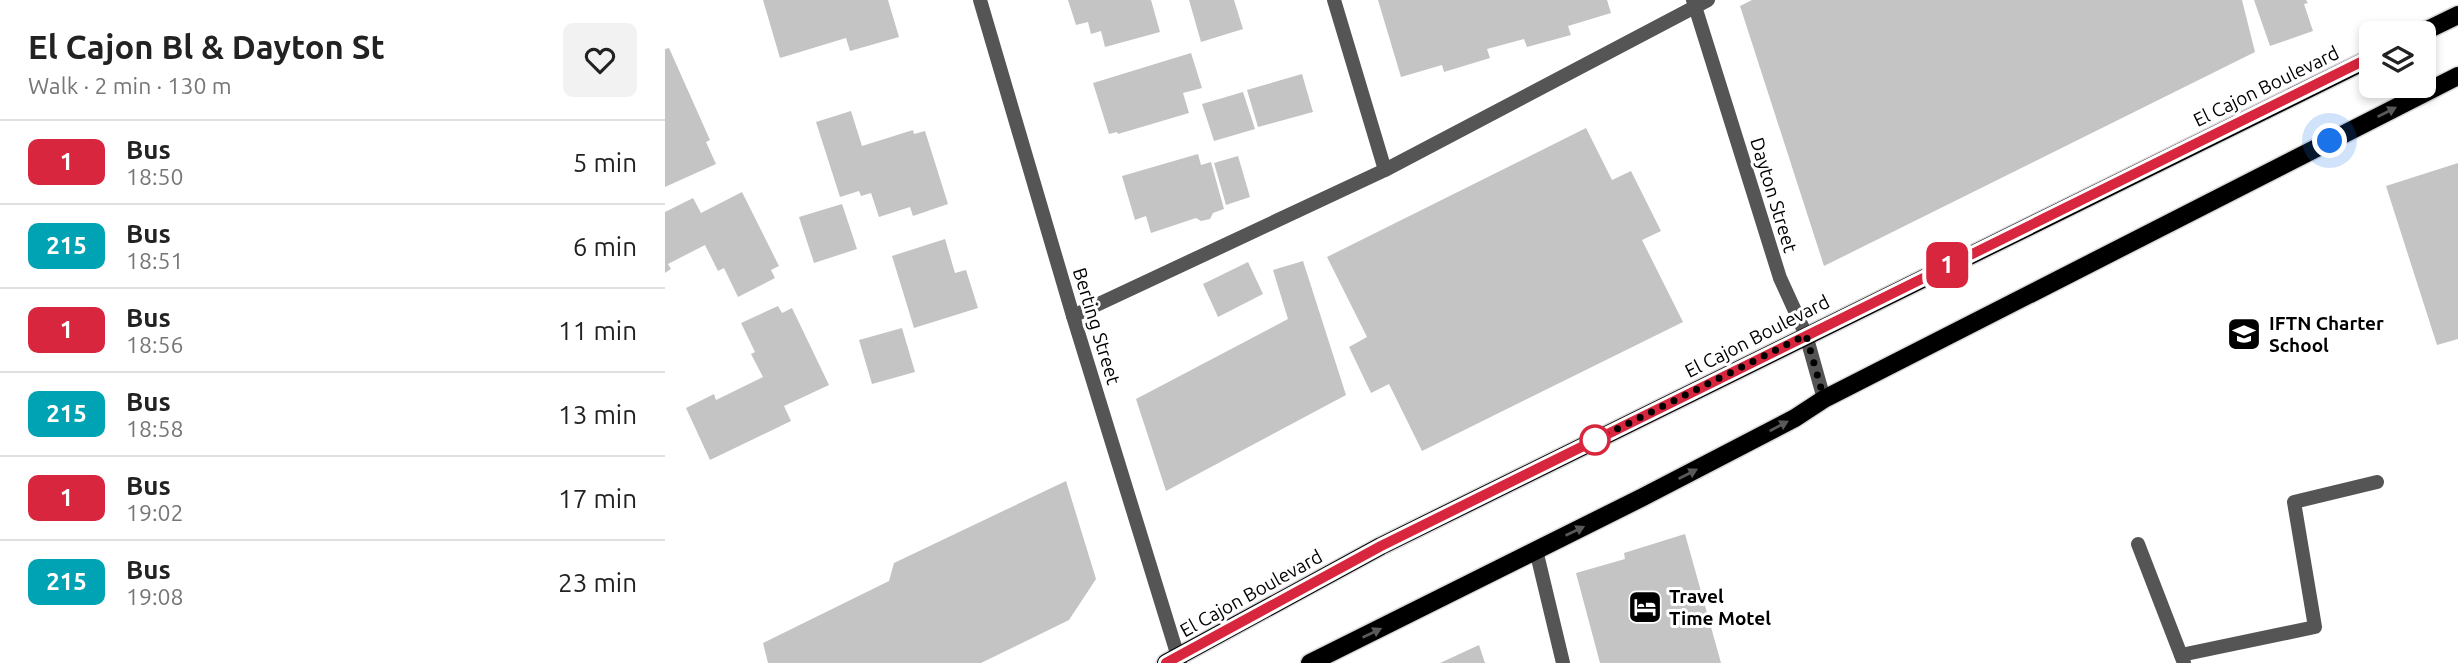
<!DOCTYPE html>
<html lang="en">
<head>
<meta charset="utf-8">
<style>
	:root { --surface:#fff; --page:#f2f2f2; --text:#222; --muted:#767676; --line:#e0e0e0 }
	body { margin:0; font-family:Ubuntu,sans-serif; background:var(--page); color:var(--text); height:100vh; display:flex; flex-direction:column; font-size:26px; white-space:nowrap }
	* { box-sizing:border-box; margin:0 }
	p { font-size:23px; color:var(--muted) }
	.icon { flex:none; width:38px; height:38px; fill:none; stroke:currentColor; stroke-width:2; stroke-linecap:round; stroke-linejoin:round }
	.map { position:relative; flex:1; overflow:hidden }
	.sheet { display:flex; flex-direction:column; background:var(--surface); width:665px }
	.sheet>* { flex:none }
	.badge { padding:0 14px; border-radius:10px; font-size:24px; line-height:46px }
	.controls { position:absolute; left:1694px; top:21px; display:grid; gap:14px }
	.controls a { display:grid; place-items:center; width:77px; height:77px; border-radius:10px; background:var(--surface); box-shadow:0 4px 10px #0003; font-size:35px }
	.you { position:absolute; width:35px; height:35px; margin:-18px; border:5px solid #fff; border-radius:50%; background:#1a73e8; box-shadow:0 0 0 10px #1a73e833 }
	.map>.badge { position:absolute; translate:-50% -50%; box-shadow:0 0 0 4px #fff }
	.round { display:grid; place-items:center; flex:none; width:74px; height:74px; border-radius:10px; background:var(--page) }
	.summary { display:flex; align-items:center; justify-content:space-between; height:119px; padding:0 28px }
	h1 { font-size:33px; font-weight:600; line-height:52px }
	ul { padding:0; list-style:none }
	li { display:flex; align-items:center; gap:21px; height:84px; padding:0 28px; border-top:2px solid var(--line) }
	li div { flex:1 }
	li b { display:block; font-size:26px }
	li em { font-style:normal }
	li .badge { min-width:77px; font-weight:700; text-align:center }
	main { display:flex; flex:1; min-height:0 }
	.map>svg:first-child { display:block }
</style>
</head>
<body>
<main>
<section class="sheet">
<div class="summary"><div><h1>El Cajon Bl &amp; Dayton St</h1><p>Walk · 2 min · 130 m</p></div><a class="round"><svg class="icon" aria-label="heart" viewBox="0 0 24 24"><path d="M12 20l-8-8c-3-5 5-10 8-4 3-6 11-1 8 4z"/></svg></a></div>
<ul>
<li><span class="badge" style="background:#d7263d;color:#fff">1</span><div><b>Bus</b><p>18:50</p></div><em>5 min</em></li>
<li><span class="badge" style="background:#00a3b4;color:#fff">215</span><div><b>Bus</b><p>18:51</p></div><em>6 min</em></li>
<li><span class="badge" style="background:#d7263d;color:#fff">1</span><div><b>Bus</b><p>18:56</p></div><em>11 min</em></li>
<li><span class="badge" style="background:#00a3b4;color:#fff">215</span><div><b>Bus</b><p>18:58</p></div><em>13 min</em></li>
<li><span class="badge" style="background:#d7263d;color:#fff">1</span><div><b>Bus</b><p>19:02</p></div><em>17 min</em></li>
<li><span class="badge" style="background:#00a3b4;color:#fff">215</span><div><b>Bus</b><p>19:08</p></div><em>23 min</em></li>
</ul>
</section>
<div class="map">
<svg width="1793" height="663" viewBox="0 0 1793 663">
	<rect width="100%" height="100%" fill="#fff"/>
	<!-- building -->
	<g fill="#c4c4c4">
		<polygon points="98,0 223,0 234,37 185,51 181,38 115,58"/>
		<polygon points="403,0 486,0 495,32 440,47 436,31 426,34 423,22 411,25"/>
		<polygon points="524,0 569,0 578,29 536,42"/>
		<polygon points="713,0 942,0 946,13 903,26 906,35 862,47 859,39 822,49 825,58 779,72 777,65 736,77"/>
		<polygon points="1087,0 1577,0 1590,52 1159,266 1075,6"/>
		<polygon points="1589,0 1641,0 1643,3 1639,4 1648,31 1605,46"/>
		<polygon points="4,48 45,140 41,142 51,164 0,187 0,49"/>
		<polygon points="526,53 537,88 518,93 524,113 453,134 452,132 444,134 428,83"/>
		<polygon points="637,74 648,112 593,127 582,90"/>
		<polygon points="578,92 590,129 549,141 537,104"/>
		<polygon points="186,111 197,146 248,130 249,134 260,131 283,204 248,216 245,207 214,217 206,193 196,196 194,191 175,197 151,122"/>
		<polygon points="921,128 947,180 966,171 996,231 977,240 1018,322 757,451 724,384 706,393 684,347 702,337 662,257"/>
		<polygon points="533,154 536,165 546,162 559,209 548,213 545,219 536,221 531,218 486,233 481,216 470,220 457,176"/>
		<polygon points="573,156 585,197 561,205 549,163"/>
		<polygon points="1793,163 1793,339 1772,345 1721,186"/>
		<polygon points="77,192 114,266 106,270 110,278 73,297 59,268 53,271 40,245 3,264 6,269 0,273 0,212 28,198 36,213"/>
		<polygon points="177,204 192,249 149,263 134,217"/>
		<polygon points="280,239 290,273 301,270 313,308 249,328 227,256"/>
		<polygon points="638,261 681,395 501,491 471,399 623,319 608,270"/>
		<polygon points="583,262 598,294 553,317 538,284"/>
		<polygon points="113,306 117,313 127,308 164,385 119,406 126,421 45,460 21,408 49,394 51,400 98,377 86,354 90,352 76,323"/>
		<polygon points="237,328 250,372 207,384 194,340"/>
		<polygon points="401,481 431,579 404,620 316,663 103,663 98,643 224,581 229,563"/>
		<polygon points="1020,534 1056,663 935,663 911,573 960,559 959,553"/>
		<polygon points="814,645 820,663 775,663"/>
	</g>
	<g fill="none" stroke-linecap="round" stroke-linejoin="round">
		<!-- primary casing -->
		<g stroke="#dbdbdb" stroke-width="21">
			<g id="primary">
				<polyline points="1756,33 1793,15"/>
				<polyline points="501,663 716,546 1706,58"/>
				<polyline points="645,663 978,497 1130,418 1159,399 1793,76"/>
			</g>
		</g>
		<!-- lane -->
		<g stroke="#555" stroke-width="14">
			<polyline points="669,0 720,170"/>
			<polyline points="408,316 720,170 1043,0"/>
			<polyline points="1473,544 1519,663"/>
			<polyline points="871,550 898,663"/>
			<polyline points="1516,655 1650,627 1629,502 1712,482"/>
		</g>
		<!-- street -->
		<g stroke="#555" stroke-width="14">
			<polyline points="315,0 408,316 515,663"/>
			<polyline points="1028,0 1115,278 1141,335 1159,399"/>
		</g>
		<!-- primary -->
		<use href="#primary" stroke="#000" stroke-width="18"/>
	</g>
	<!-- one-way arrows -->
	<defs><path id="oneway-solid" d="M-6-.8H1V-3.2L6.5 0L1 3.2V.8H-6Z" transform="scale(1.75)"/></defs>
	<g fill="#595959">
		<use href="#oneway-solid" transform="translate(1722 112) rotate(-27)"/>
		<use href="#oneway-solid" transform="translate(1114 426) rotate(-28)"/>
		<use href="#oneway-solid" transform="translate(1023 474) rotate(-27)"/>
		<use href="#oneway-solid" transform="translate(910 531) rotate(-26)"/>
		<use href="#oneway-solid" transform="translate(707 633) rotate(-26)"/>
	</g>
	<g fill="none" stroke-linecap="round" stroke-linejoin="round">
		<!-- line casing -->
		<g stroke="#fff" stroke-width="16">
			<polyline id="line" points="501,663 716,546 1706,57"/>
		</g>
		<!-- line -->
		<use href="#line" stroke="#d7263d" stroke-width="10"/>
		<!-- walk -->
		<polyline stroke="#000" stroke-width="7" stroke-dasharray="0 12.6" points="930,440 1141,335 1159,399 1665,141"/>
	</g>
	<!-- icons -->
	<defs>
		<g id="school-square" transform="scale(1.75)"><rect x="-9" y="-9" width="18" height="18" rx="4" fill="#000" stroke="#fff"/><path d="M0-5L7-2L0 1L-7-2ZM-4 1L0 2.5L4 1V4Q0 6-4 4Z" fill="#fff"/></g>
		<g id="hotel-square" transform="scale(1.75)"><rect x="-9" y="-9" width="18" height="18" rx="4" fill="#000" stroke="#fff"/><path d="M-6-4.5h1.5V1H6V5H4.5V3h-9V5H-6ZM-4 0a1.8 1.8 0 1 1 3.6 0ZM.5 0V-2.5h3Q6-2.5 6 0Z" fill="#fff"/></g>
	</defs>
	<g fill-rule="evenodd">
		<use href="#school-square" x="1579" y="334"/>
		<use href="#hotel-square" x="980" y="607"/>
	</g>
	<!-- markers -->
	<circle fill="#fff" stroke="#d7263d" stroke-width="3.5" cx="930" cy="440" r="14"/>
	<g text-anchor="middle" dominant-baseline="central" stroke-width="6" stroke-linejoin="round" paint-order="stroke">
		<!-- street labels -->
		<g font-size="19" fill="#000" stroke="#fff">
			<text transform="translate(1601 86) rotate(-26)">El Cajon Boulevard</text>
			<text transform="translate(1109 195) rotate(73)">Dayton Street</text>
			<text transform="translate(432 326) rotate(73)">Berting Street</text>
			<text transform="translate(1092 336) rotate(-27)">El Cajon Boulevard</text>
			<text transform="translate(586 593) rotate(-29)">El Cajon Boulevard</text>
		</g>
		<!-- poi labels -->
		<g font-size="19" font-weight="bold" fill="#000" stroke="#fff" text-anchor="start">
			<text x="1604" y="323">IFTN Charter<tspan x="1604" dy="22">School</tspan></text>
			<text x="1004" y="596">Travel<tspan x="1004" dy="22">Time Motel</tspan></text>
		</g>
	</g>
</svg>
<div class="controls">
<a><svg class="icon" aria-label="layers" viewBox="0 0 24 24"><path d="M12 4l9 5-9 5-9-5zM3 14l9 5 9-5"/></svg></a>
</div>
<div class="you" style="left:1665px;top:141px"></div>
<b class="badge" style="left:1282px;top:265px;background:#d7263d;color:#fff">1</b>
</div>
</main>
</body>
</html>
